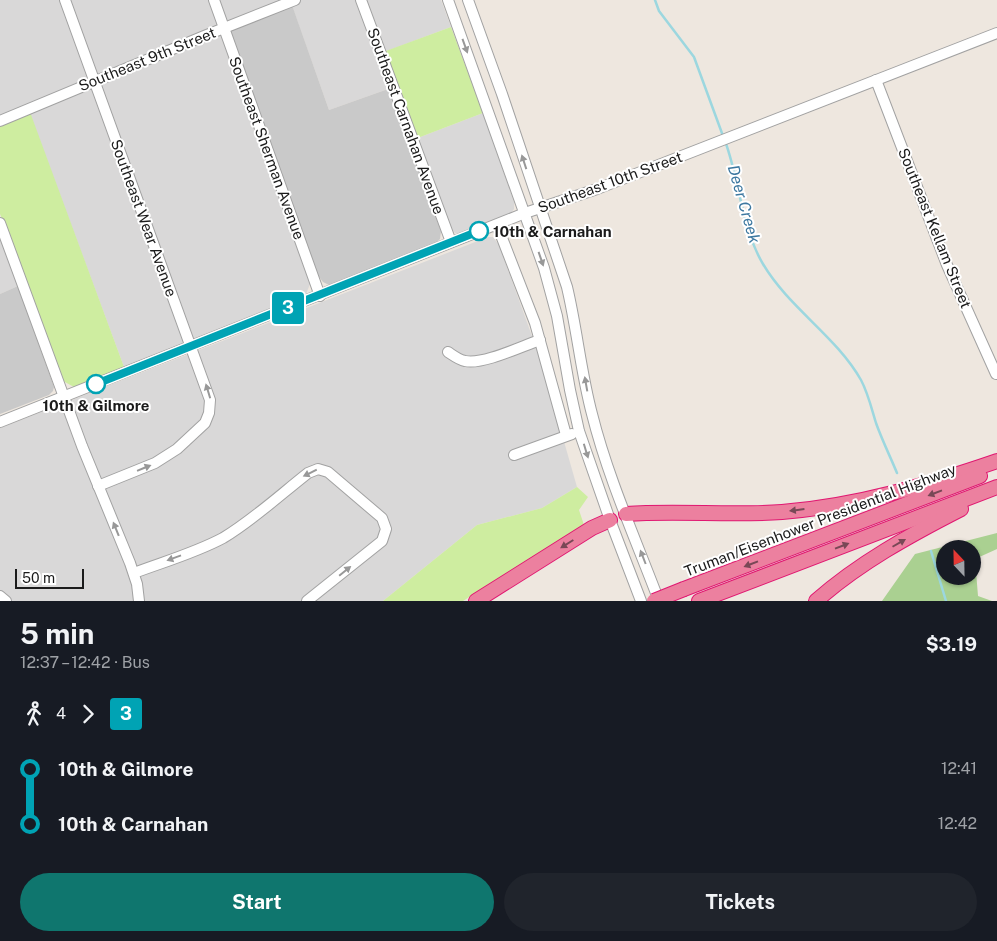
<!DOCTYPE html>
<html lang="en">
<head>
<meta charset="utf-8">
<style>
	:root { --surface:#171b24; --page:#20242c; --text:#f1f3f6; --muted:#9ea1a6; --accent:#0f766e }
	body { margin:0; font-family:"Public Sans",sans-serif; background:var(--page); color:var(--text); height:100vh; display:flex; flex-direction:column; font-size:19px; white-space:nowrap }
	* { box-sizing:border-box; margin:0 }
	p { font-size:16px; color:var(--muted) }
	.icon { flex:none; width:28px; height:28px; fill:none; stroke:currentColor; stroke-width:2; stroke-linecap:round; stroke-linejoin:round }
	.map { position:relative; height:601px; overflow:hidden }
	.sheet { display:flex; flex-direction:column; background:var(--surface); flex:1 }
	.sheet>* { flex:none }
	.badge { padding:0 10px; border-radius:4px; font-size:18px; line-height:32px }
	.needle { width:32px; rotate:338deg }
	.buttons { position:absolute; left:936px; top:540px; display:grid; gap:10px }
	.buttons a { display:grid; place-items:center; width:45px; height:45px; border-radius:50%; background:var(--surface); box-shadow:0 1px 4px #0004; font-size:25px }
	.scale { position:absolute; left:15px; bottom:12px; width:69px; box-sizing:border-box; padding-left:5px; border:2px solid #1b1b1b; border-top:0; font-size:14px; line-height:18px; white-space:nowrap; color:#1b1b1b; -webkit-text-stroke:4px #fff; paint-order:stroke }
	.map>.badge { position:absolute; translate:-50% -50%; box-shadow:0 0 0 2px #fff }
	.legs { display:flex; align-items:center; gap:8px; height:55px; padding:0 20px; font-size:16px }
	.legs p { margin-inline-start:auto }
	.head { display:flex; align-items:center; justify-content:space-between; height:85px; padding:0 20px }
	h1 { font-size:28px; font-weight:700; line-height:38px }
	.primary-button { display:flex; gap:10px; margin-top:auto; padding:10px 20px }
	.primary-button a { flex:1; height:58px; border-radius:30px; background:var(--accent); color:#fff; font-size:20px; font-weight:700; line-height:58px; text-align:center }
	.primary-button a+a { background:var(--page); color:var(--text) }
	ul { padding:0 20px; list-style:none }
	li { display:flex; align-items:center; gap:18px; height:55px; font-size:19px }
	li i { display:grid; place-items:center; width:8px; height:100%; margin:0 6px; background:currentColor }
	li i::after { content:''; width:12px; height:12px; margin:-6px; border:4px solid; border-radius:50%; background:var(--surface) }
	li p { margin-inline-start:auto }
	li:first-child i { background:linear-gradient(#0000 50%,currentColor 0) }
	li:last-child i { background:linear-gradient(currentColor 50%,#0000 0) }
	.map>svg:first-child { display:block }
</style>
</head>
<body>
<div class="map">
<svg width="997" height="601" viewBox="0 0 997 601">
	<rect width="100%" height="100%" fill="#eee7df"/>
	<!-- residential -->
	<g fill="#d9d8d8">
		<polygon points="0,0 286,0 218,27 309,277 310,284 306,294 124,367 27,106 0,117"/>
		<polygon points="290,0 441,0 451,27 376,55 388,89 329,110"/>
		<polygon points="483,113 514,202 514,209 511,213 459,234 455,233 449,227 415,139"/>
		<polygon points="0,237 18,286 0,294"/>
		<polygon points="488,237 493,237 499,245 541,361 577,487 542,508 477,525 383,601 0,601 0,428"/>
	</g>
	<!-- religious -->
	<g fill="#c9c9c9">
		<polygon points="292,5 329,110 388,89 441,231 440,239 435,244 329,285 323,282 316,273 229,29"/>
		<polygon points="18,286 54,387 53,391 49,395 0,414 0,294"/>
	</g>
	<!-- grass -->
	<g fill="#ceeda0">
		<polygon points="451,27 483,113 415,139 383,52"/>
		<polygon points="30,112 124,367 74,387 63,381 59,375 0,214 0,124"/>
		<polygon points="577,487 588,497 579,510 584,525 463,601 383,601 477,525 542,508"/>
	</g>
	<!-- forest -->
	<path fill="#aad091" fill-rule="evenodd" d="M997 533V549L975 559 978 596 992 601H882L915 554ZM945 549H972V576H945Z"/>
	<g fill="none" stroke-linecap="round" stroke-linejoin="round">
		<!-- stream -->
		<g stroke="#9cd7df" stroke-width="2.5">
			<polyline points="655,0 659,11 694,57 723,136"/>
			<path d="M725 141C740 181 741 227 763 264 789 308 836 336 861 380 868 393 872 410 876 423 882 440 890 456 897 473"/>
			<polyline points="931,551 946,601"/>
		</g>
		<!-- minor casing -->
		<g stroke="#a2a2a2" stroke-width="12">
			<g id="minor">
				<polyline points="65,0 210,400 209,413 205,423 177,449 155,463 98,486"/>
				<polyline points="214,0 320,296"/>
				<polyline points="361,0 451,242"/>
				<polyline points="448,0 544,268 557,316 570,390 579,431 610,520 641,601"/>
				<path d="M468 0 502 94 567 287C577 329 581 373 592 414 608 478 636 540 659 601"/>
				<polyline points="876,80 947,265 996,374"/>
				<polyline points="0,121 204,36 295,0"/>
				<polyline points="0,223 82,446 130,563 137,584 139,601"/>
				<polyline points="497,225 535,323 566,435"/>
				<path d="M448 352C454 356 459 360 465 361 483 365 522 346 540 340"/>
				<polyline points="0,422 525,213 597,189 997,33"/>
				<polyline points="514,455 572,434"/>
				<path d="M134 573C163 562 195 553 223 538 253 520 280 495 308 473L318 469 328 472 382 518 386 529 382 541 307 601"/>
				<polyline points="0,596 6,601"/>
			</g>
		</g>
		<!-- highway casing -->
		<g stroke="#e01771" stroke-width="16">
			<g id="highway">
				<path d="M626 514C678 510 731 516 782 512 857 506 927 485 997 461"/>
				<polyline points="684,589 980,476"/>
				<polyline points="476,601 592,528 610,520"/>
				<polyline points="699,601 997,487"/>
				<path d="M816 601C859 563 910 535 961 509"/>
			</g>
		</g>
		<!-- minor -->
		<use href="#minor" stroke="#fff" stroke-width="10"/>
		<!-- highway -->
		<use href="#highway" stroke="#ec809f" stroke-width="14"/>
		<!-- highway-bridge casing -->
		<g stroke="#e01771" stroke-width="16" stroke-linecap="butt">
			<polyline id="highway-bridge" points="654,601 684,589"/>
		</g>
		<!-- highway-bridge -->
		<use href="#highway-bridge" stroke="#ec809f" stroke-width="14"/>
	</g>
	<!-- one-way arrows -->
	<defs><path id="oneway-solid" d="M-6-.8H1V-3.2L6.5 0L1 3.2V.8H-6Z" transform="scale(1.25)"/></defs>
	<g fill="#989898">
		<use href="#oneway-solid" transform="translate(465 46) rotate(70)"/>
		<use href="#oneway-solid" transform="translate(524 162) rotate(-108)"/>
		<use href="#oneway-solid" transform="translate(541 259) rotate(71)"/>
		<use href="#oneway-solid" transform="translate(586 384) rotate(-100)"/>
		<use href="#oneway-solid" transform="translate(208 391) rotate(-107)"/>
		<use href="#oneway-solid" transform="translate(586 451) rotate(73)"/>
		<use href="#oneway-solid" transform="translate(144 468) rotate(-22)"/>
		<use href="#oneway-solid" transform="translate(310 473) rotate(154)"/>
		<use href="#oneway-solid" transform="translate(116 529) rotate(-112)"/>
		<use href="#oneway-solid" transform="translate(643 557) rotate(-111)"/>
		<use href="#oneway-solid" transform="translate(174 558) rotate(160)"/>
		<use href="#oneway-solid" transform="translate(345 571) rotate(-39)"/>
	</g>
	<g fill="#794856">
		<use href="#oneway-solid" transform="translate(935 493) rotate(159)"/>
		<use href="#oneway-solid" transform="translate(797 510) rotate(173)"/>
		<use href="#oneway-solid" transform="translate(899 543) rotate(-30)"/>
		<use href="#oneway-solid" transform="translate(567 544) rotate(148)"/>
		<use href="#oneway-solid" transform="translate(842 546) rotate(-21)"/>
		<use href="#oneway-solid" transform="translate(751 564) rotate(159)"/>
	</g>
	<g fill="none" stroke-linecap="round" stroke-linejoin="round">
		<!-- line-1 casing -->
		<g stroke="#fff" stroke-width="11">
			<polyline id="line-1" points="96,384 479,231"/>
		</g>
		<!-- line-1 -->
		<use href="#line-1" stroke="#00a3b4" stroke-width="8"/>
	</g>
	<!-- markers -->
	<g fill="#fff" stroke="#00a3b4" stroke-width="2.5">
		<circle cx="479" cy="231" r="9"/>
		<circle cx="96" cy="384" r="9"/>
	</g>
	<g text-anchor="middle" dominant-baseline="central" stroke-width="4" stroke-linejoin="round" paint-order="stroke">
		<!-- street labels -->
		<g font-size="15" fill="#1b1b1b" stroke="#fff">
			<text transform="translate(147 59) rotate(-22)">Southeast 9th Street</text>
			<text transform="translate(406 121) rotate(70)">Southeast Carnahan Avenue</text>
			<text transform="translate(267 148) rotate(70)">Southeast Sherman Avenue</text>
			<text transform="translate(610 182) rotate(-20)">Southeast 10th Street</text>
			<text transform="translate(144 218) rotate(70)">Southeast Wear Avenue</text>
			<text transform="translate(935 228) rotate(68)">Southeast Kellam Street</text>
			<text transform="translate(820 520) rotate(-21)">Truman/Eisenhower Presidential Highway</text>
		</g>
		<!-- stop labels -->
		<g font-size="15" font-weight="bold" fill="#1b1b1b" stroke="#fff" text-anchor="start">
			<text x="493" y="231">10th &amp; Carnahan</text>
			<text x="96" y="405" text-anchor="middle">10th &amp; Gilmore</text>
		</g>
		<!-- water labels -->
		<g font-size="16" font-style="italic" fill="#3d78a0" stroke="#fff">
			<text transform="translate(744 204) rotate(74)">Deer Creek</text>
		</g>
	</g>
</svg>
<div class="buttons">
<a><svg class="needle" viewBox="-14 -14 28 28"><path d="M0-13l5 13h-10z" fill="#e53935"/><path d="M0 13l5-13h-10z" fill="#9ea1a6"/></svg></a>
</div>
<div class="scale">50 m</div>
<b class="badge" style="left:288px;top:308px;background:#00a3b4;color:#fff">3</b>
</div>
<section class="sheet">
<div class="head"><div><h1>5 min</h1><p>12:37 – 12:42 · Bus</p></div><b>$3.19</b></div>
<div class="legs"><svg class="icon" aria-label="walk" viewBox="0 0 24 24"><circle cx="13" cy="4" r="2"/><path d="M13 8l-2 6 4 7M11 14l-3 7M7 12l3-4h3l4 4"/></svg>4<svg class="icon" aria-label="forward" viewBox="0 0 24 24"><path d="M9 5l7 7-7 7"/></svg><b class="badge" style="background:#00a3b4;color:#fff">3</b></div>
<ul>
<li><i style="color:#00a3b4"></i><b>10th &amp; Gilmore</b><p>12:41</p></li>
<li><i style="color:#00a3b4"></i><b>10th &amp; Carnahan</b><p>12:42</p></li>
</ul>
<div class="primary-button"><a>Start</a><a>Tickets</a></div>
</section>
</body>
</html>
